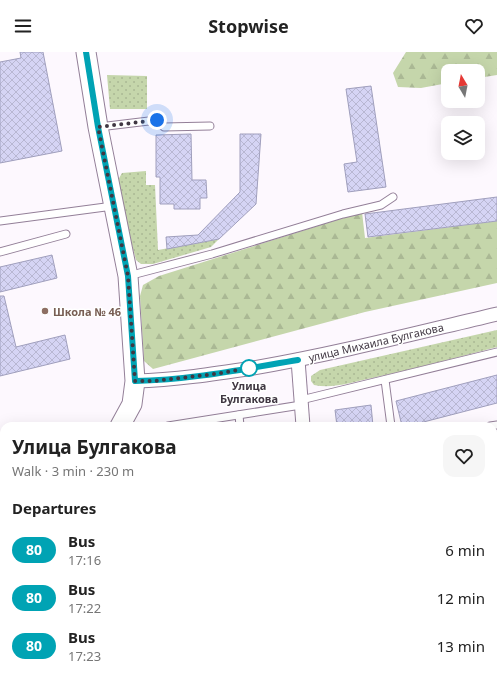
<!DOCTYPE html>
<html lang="en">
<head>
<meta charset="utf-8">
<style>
	:root { --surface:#fff; --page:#f6f6f6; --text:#222; --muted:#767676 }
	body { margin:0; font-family:"Noto Sans",sans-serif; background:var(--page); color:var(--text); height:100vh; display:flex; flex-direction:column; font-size:15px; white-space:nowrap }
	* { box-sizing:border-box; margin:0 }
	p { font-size:13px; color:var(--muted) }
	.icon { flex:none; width:22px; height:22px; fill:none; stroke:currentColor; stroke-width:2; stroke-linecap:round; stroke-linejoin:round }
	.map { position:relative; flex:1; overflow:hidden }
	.side { position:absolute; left:0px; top:370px; width:497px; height:256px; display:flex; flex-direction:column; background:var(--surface); border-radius:12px 12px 0 0; box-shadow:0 4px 16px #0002 }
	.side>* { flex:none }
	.badge { padding:0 8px; border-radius:13px; font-size:14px; line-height:26px }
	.needle { width:26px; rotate:350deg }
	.fabs { position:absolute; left:441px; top:12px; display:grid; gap:8px }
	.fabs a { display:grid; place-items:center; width:44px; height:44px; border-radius:8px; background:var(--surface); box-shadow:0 4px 16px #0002; font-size:20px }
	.you { position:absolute; width:20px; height:20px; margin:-10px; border:3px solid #fff; border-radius:50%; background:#1a73e8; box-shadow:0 0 0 6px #1a73e833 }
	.map>.badge { position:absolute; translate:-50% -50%; box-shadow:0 0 0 2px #fff }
	h2 { padding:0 12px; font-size:15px; line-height:36px }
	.round { display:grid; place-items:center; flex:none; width:42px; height:42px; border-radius:12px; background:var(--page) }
	.headline { display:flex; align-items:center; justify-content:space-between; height:68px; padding:0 12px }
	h1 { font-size:19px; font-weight:700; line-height:30px }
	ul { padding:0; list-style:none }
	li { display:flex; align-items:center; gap:12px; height:48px; padding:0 12px }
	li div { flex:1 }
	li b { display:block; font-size:15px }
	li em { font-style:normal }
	li .badge { min-width:44px; font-weight:700; text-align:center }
	header { display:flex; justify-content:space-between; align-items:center; height:52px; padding:0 12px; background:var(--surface); font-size:18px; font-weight:700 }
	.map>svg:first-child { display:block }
</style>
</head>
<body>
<header><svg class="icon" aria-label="menu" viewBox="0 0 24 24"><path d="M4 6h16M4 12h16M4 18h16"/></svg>Stopwise<svg class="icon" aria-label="heart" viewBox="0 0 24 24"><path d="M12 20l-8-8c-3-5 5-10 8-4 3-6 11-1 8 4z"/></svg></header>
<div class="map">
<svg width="497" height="626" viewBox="0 0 497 626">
	<defs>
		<pattern id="grass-dots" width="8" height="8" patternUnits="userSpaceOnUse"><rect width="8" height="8" fill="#c5d6ab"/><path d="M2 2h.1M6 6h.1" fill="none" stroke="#aab894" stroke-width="1.8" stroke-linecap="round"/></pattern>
		<pattern id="forest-firs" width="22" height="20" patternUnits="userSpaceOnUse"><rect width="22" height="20" fill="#c5d6ab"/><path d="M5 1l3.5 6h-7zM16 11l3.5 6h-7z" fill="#aab894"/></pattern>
		<pattern id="building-cross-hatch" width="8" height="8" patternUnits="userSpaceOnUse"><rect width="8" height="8" fill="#d5d4f4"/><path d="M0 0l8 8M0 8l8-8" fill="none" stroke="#b8b7d2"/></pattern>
	</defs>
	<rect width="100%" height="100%" fill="#fdf8fe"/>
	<!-- grass -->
	<g fill="url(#grass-dots)">
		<polygon points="107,23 147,24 147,57 110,57"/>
		<polygon points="146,119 146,133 155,133 158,198 219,187 211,195 153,212 141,212 136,208 117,136 118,128 122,121"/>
		<path d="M497 278V295C455 306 414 317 372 326 353 330 333 337 314 333L311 329V324L320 318Z"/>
	</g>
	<!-- forest -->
	<g fill="url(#forest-firs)">
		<polygon points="406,0 497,0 497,23 478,26 478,19 448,19 448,31 421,36 398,35 393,21"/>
		<polygon points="362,160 365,186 497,169 497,231 365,260 153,317 144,309 140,244 143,233 159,224"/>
	</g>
	<!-- building -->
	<g fill="url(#building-cross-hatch)" stroke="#a09fbd">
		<polygon points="20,0 43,0 62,99 0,111 0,10 21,6"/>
		<polygon points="371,34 386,135 348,140 344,112 357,110 346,37"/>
		<polygon points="191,82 192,128 206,128 207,146 200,146 200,157 174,157 174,152 160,152 160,125 156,125 156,83"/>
		<polygon points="240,82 261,82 256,152 219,187 167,197 166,185 198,183 240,140"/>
		<polygon points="497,145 497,169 368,185 365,162"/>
		<polygon points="52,203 57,226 0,240 0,215"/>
		<polygon points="0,244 4,244 16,295 65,283 70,307 0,324"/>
		<polygon points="497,323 497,351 408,374 402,374 396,349"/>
		<polygon points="371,353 373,374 337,374 335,358"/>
	</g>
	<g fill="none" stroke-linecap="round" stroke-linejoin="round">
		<!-- lane casing -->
		<g stroke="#937f98" stroke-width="9">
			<g id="lane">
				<polyline points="99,75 157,68 164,75 210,74"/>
				<polyline points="0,169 113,154"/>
				<polyline points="0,200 66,182"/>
				<polyline points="128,224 212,202 343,162 381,153 393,145"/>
				<polyline points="385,328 391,374"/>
				<polyline points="301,348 497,300"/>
				<polyline points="239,363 240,374"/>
				<polyline points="168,374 301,353"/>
				<polyline points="490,374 497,373"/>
				<polyline points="493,428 497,428"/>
				<polyline points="493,489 497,488"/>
				<polyline points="223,622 223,626"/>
				<polyline points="264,622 265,626"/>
				<polyline points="420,622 421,626"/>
				<polyline points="104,626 104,622"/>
			</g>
		</g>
		<!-- street casing -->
		<g stroke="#937f98" stroke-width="15">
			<g id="street">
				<polyline points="298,308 303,374"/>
				<path d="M135 329C175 328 214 322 253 316 335 302 416 281 497 262"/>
				<polyline points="325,622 325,626"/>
			</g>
		</g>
		<!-- secondary casing -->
		<g stroke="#937f98" stroke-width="21">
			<g id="secondary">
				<polyline points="86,0 98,75 128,224 135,329 132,352 120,374"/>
				<polyline points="0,503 4,499"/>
			</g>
		</g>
		<!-- lane -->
		<use href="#lane" stroke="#fff" stroke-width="7"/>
		<!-- street -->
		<use href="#street" stroke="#fff" stroke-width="13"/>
		<!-- secondary -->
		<use href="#secondary" stroke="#fff" stroke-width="19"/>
	</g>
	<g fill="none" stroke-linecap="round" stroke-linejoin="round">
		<!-- line casing -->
		<g stroke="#fff" stroke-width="9">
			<path id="line" d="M86 0 98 75 128 224 135 329C190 328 244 317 298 308"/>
		</g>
		<!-- line -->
		<use href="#line" stroke="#00a3b4" stroke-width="6"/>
		<!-- walk -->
		<polyline stroke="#403742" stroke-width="4" stroke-dasharray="0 7.2" points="157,68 98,75 128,224 135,329 154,329 215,322 249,316"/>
	</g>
	<!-- markers -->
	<circle fill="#8d6e63" stroke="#fff" stroke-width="1.5" cx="45" cy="259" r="4"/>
	<circle fill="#fff" stroke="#00a3b4" stroke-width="2" cx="249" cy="316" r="8"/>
	<g text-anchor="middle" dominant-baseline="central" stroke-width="3" stroke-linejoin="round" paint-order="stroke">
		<!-- education labels -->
		<g font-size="11" font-weight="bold" fill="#785e54" stroke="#fff" text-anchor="start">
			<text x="53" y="259">Школа № 46</text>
		</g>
		<!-- street labels -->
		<g font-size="11" fill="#403742" stroke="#fff">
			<text transform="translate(376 290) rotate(-13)">улица Михаила Булгакова</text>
		</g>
		<!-- stop labels -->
		<g font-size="11" font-weight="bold" fill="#403742" stroke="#fff">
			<text x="249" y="333">Улица<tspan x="249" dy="13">Булгакова</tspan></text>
		</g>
	</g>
</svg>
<div class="fabs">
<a><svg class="needle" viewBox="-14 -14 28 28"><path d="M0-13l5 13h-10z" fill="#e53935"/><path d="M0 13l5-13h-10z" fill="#767676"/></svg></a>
<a><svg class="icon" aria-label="layers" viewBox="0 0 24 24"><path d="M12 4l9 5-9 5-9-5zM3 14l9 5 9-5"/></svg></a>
</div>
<div class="you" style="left:157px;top:68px"></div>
<section class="side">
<div class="headline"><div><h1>Улица Булгакова</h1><p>Walk · 3 min · 230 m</p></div><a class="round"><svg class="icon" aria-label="heart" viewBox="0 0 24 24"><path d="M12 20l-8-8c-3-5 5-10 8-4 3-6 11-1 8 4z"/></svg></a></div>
<h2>Departures</h2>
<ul>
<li><span class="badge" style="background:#00a3b4;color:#fff">80</span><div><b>Bus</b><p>17:16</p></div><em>6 min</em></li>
<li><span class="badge" style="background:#00a3b4;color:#fff">80</span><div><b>Bus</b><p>17:22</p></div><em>12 min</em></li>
<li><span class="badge" style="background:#00a3b4;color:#fff">80</span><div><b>Bus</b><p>17:23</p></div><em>13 min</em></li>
</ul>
</section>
</div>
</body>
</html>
